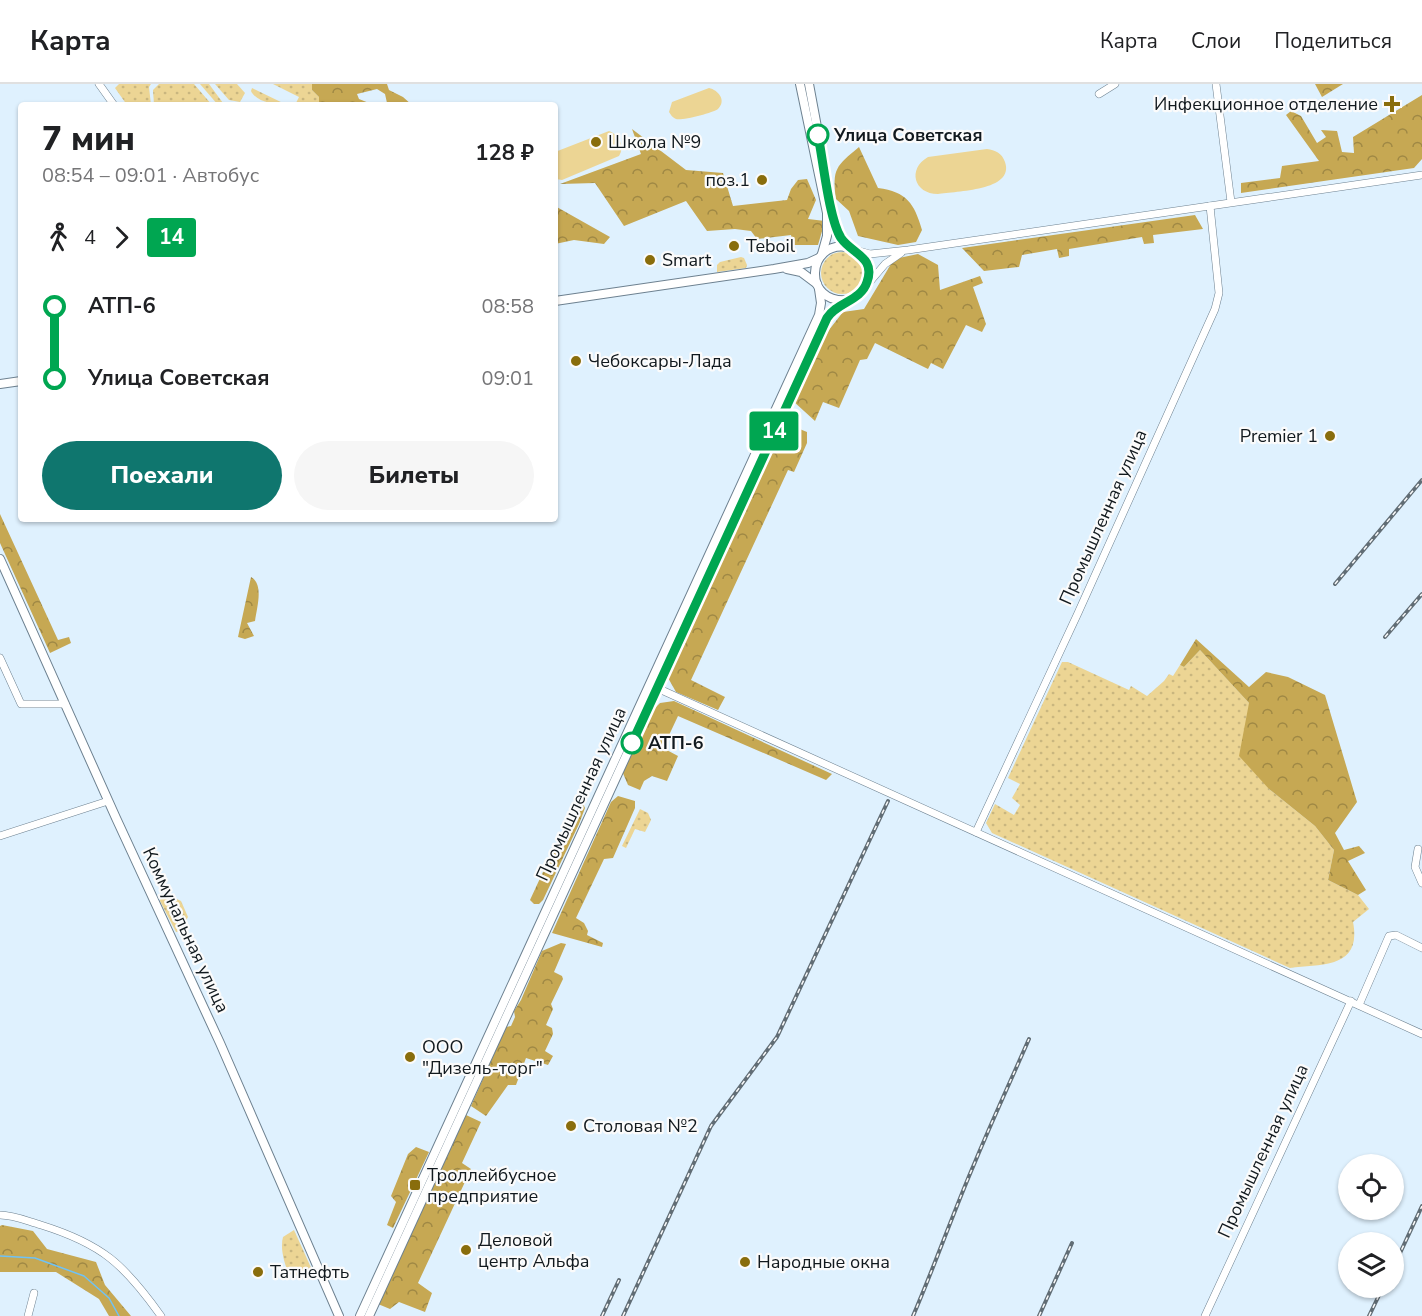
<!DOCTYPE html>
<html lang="ru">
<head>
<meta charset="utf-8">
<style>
	:root { --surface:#fff; --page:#f6f6f6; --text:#202124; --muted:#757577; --line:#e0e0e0; --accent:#0f766e }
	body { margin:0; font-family:"Nunito Sans",sans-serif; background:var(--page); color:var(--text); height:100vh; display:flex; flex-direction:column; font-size:22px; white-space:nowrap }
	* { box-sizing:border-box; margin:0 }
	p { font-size:20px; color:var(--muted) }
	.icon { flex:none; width:33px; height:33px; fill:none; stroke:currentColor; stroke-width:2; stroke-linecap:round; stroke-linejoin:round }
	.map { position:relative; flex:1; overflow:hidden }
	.panel { position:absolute; left:18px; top:18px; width:540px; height:420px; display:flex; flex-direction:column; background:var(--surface); border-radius:6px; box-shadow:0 2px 4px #0004 }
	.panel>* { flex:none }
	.badge { padding:0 12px; border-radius:4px; font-size:21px; line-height:39px }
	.fabs { position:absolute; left:1338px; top:1070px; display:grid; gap:12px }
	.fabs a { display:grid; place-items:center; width:66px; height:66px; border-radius:50%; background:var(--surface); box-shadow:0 2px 4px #0004; font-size:30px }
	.map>.badge { position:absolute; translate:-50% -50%; box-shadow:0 0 0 3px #fff }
	.legs { display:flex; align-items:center; gap:9px; height:66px; padding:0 24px; font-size:20px }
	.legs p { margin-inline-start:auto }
	.head { display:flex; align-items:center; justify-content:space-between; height:102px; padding:0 24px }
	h1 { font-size:33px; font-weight:800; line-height:45px }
	.cta { display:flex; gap:12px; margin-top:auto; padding:12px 24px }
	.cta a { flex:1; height:69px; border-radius:36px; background:var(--accent); color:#fff; font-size:24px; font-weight:800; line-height:69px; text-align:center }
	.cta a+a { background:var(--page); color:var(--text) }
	ul { padding:0 24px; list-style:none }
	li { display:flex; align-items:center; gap:21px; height:72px; font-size:22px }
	li i { display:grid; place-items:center; width:9px; height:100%; margin:0 8px; background:currentColor }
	li i::after { content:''; width:15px; height:15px; margin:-8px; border:4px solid; border-radius:50%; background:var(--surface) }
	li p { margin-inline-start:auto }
	li:first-child i { background:linear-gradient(#0000 50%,currentColor 0) }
	li:last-child i { background:linear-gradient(currentColor 50%,#0000 0) }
	header { display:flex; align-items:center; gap:36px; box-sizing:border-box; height:84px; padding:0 30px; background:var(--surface); border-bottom:2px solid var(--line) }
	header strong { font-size:28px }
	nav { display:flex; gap:33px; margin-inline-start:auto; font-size:21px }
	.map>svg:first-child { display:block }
</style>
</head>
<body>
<header>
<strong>Карта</strong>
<nav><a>Карта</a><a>Слои</a><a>Поделиться</a></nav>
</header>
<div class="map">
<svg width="1422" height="1232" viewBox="0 0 1422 1232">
	<defs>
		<pattern id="grass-dots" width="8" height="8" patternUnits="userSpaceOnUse" patternTransform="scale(1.5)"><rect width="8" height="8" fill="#ecd594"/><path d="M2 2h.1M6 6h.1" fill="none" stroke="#c9b67f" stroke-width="1.8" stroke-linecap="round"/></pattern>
		<pattern id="forest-crowns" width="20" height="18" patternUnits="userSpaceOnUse" patternTransform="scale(1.5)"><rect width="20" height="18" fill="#c6a853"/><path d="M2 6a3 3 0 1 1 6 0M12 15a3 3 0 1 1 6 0" fill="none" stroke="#9f8844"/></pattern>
	</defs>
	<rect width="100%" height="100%" fill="#dff1fe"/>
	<!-- grass -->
	<g fill="url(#grass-dots)">
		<polygon points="119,0 151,0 149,3 151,21 127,21 115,4"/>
		<polygon points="159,0 194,0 212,21 154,21 153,6"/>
		<polygon points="200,0 209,0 223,19 218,21"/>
		<polygon points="215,0 237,0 245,9 240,18 229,16"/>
		<polygon points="273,0 312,0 312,6 319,13 319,21 295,21 299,13"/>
		<path d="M252 4 287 21C275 21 256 18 251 7Z"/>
		<circle cx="842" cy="189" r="21"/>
		<polygon points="741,173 744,174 747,181 746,184 717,188 717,181 720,178"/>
		<path d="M1200 566 1249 619 1269 705 1315 742 1334 766 1328 796 1358 811 1369 825 1353 838C1362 884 1323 880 1290 884L992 749 986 739 995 720 1014 731 1020 721 1012 714 1020 700 1008 694 1062 578H1068L1129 606 1131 602 1147 612 1164 597 1169 590 1173 592 1180 581 1184 583Z"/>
		<polygon points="640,725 648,729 651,736 645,748 635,745 626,764 622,762"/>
		<polygon points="166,810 181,817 188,833 180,847 176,848 160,817 161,812"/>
		<path d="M294 1146 313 1188 300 1192 289 1190C284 1179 280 1164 283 1153Z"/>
	</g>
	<!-- forest -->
	<g fill="url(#forest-crowns)">
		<polygon points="312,0 387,0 389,6 403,13 412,21 385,21 387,19 385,10 377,5 357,10 359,15 374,21 319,21 319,13 312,6"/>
		<polygon points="1315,0 1343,0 1322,13"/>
		<polygon points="1422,11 1422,75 1414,84 1241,109 1241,99 1280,94 1282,82 1319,77 1286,31 1291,27 1301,32 1317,59 1326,53 1321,46 1337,47 1342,68 1354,69 1353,53"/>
		<polygon points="632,45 686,86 723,89 733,122 787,116 791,105 798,96 807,95 816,116 808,135 825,137 818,161 793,161 791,151 757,155 751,147 735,145 707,147 686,117 624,142 595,99 560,100 641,70"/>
		<path d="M859 63 878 104C907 108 914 119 922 146L916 158 898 161 858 152 849 127 836 115C832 85 836 82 859 63Z"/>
		<polygon points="555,122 610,153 604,160 574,156 555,160"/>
		<polygon points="1195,131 1203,145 1153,151 1154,159 1144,160 1142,153 1069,165 1069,172 1059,174 1057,165 1022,171 1019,183 984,187 962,164"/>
		<polygon points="918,170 938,181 940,206 980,192 983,199 973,203 986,240 982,248 966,241 943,285 931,279 928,285 875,259 867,275 860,276 839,324 823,318 815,337 793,317 825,251 843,228 864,225 894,175"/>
		<polygon points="785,339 807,348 807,359 794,388 788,386 691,596 725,613 718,626 676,608 667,592"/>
		<polygon points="0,430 58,556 69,553 71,559 50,569 0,459"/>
		<path d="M251 493C264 500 257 523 255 537L247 539 254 552 245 555 238 553Z"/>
		<polygon points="1196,555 1249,603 1266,588 1288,593 1325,611 1357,718 1335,749 1344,766 1359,762 1365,769 1348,777 1366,806 1358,811 1328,796 1334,766 1315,742 1269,705 1239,672 1249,619 1200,566 1184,583 1180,581"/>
		<polygon points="674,617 832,690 826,696 678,632 663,664 678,672 667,697 652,692 644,697 640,706 628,701 622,687 652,627 660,619"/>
		<polygon points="618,712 635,717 635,724 613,774 604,775 576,834 584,839 588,847 587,851 603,859 602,863 552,849 611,718"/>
		<polygon points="583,720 585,724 579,740 543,816 539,820 534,820 530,816 555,762 572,737 575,727"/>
		<polygon points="561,859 566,860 554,888 562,892 563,895 551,920 553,925 546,941 552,944 553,950 545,967 553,972 548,981 526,974 516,1001 508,1001 486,1032 471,1022 506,943 511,942 515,933 514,927 521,916 542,867"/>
		<polygon points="466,1031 481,1038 462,1079 471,1085 418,1199 432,1209 425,1228 399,1218 390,1225 378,1220"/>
		<polygon points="416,1063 429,1068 393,1144 387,1141 396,1118 391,1112 408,1070"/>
		<polygon points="2,1141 33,1147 47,1165 96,1178 105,1201 131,1232 109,1232 99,1215 56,1188 0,1188 0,1142"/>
	</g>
	<!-- pitch -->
	<g fill="#ecd594">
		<path d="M709 4C718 6 727 16 718 25 713 29 681 37 676 35 672 33 671 31 669 28L672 18Z"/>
		<path d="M609 47C619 51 625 62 619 72L562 96 556 95 555 68Z"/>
		<path d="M987 65C995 66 1002 69 1005 78 1015 107 956 107 938 110 914 110 907 85 928 73Z"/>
	</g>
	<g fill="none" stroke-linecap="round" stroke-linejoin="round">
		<!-- stream -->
		<polyline stroke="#6fc2f6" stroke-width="1.5" points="0,1172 35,1174 84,1192 109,1214 119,1232"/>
		<!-- minor casing -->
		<g stroke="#6d8190" stroke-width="8">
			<g id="minor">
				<polyline points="99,0 114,21"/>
				<polyline points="1216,0 1231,118"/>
				<polyline points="1099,10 1115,0"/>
				<polyline points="859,167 870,170 908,166 1422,91"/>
				<polyline points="868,200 885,180 901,169"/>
				<polyline points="0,574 21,620 65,620"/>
				<polyline points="657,604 1422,950"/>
				<polyline points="976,748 1078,529 1215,225 1219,209 1210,122"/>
				<polyline points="0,752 108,717"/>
				<polyline points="1418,765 1415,783 1422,799"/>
				<polyline points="1359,921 1389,852 1396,851 1422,864"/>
				<path d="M0 1131C14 1131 27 1137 41 1141 102 1160 124 1180 161 1232"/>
				<polyline points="28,1232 34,1209"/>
				<polyline points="1205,1232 1351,917"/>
			</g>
		</g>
		<!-- major casing -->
		<g stroke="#6d8190" stroke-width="10">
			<g id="major">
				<polyline points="800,0 827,129 827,152 822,170"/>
				<polyline points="809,0 827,97"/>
				<polyline points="831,124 837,147 850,163"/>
				<polyline points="787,185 801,188 817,200"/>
				<polyline points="555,217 774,185 808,179 819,174"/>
				<polyline points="0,300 21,297"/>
				<polyline points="0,475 116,734 220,959 339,1232"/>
				<polyline points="360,1232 819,231 821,219 819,205"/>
				<path d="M369 1232 827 234C836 219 857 218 865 202 870 194 870 184 865 176 861 169 854 164 847 163 807 156 801 221 849 216"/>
			</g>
		</g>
		<!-- minor -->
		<use href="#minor" stroke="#fff" stroke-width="7"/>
		<!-- major -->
		<use href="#major" stroke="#fff" stroke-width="8"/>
		<!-- rail casing -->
		<g stroke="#616d75" stroke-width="4">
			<g id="rail">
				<polyline points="1335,500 1422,396"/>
				<polyline points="1385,553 1422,510"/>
				<polyline points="1394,1182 1422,1122"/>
				<polyline points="602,1232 619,1196"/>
				<polyline points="623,1232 711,1042 777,953 888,717"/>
				<path d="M913 1232C935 1181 953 1129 975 1078 992 1037 1011 996 1029 955"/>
				<polyline points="1039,1232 1072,1159"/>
				<polyline points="1369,1232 1383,1203"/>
			</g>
		</g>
		<!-- rail -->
		<use href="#rail" stroke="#fbfbfb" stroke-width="1.5" stroke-dasharray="4.5" stroke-linecap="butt"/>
	</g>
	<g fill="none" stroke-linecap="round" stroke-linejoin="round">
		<!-- line-1 casing -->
		<g stroke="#fff" stroke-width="14">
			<path id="line-1" d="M632 659 827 234C837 218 861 217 867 198 876 173 852 170 841 154 829 135 823 76 818 51"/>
		</g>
		<!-- line-1 -->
		<use href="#line-1" stroke="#00a651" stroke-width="9"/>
	</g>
	<!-- markers -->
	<g fill="#896d0c" stroke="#fbfbfb" stroke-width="2">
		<path d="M1389 11h6v6h6v6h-6v6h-6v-6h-6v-6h6z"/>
		<circle cx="596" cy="58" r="6"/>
		<circle cx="762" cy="96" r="6"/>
		<circle cx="734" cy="162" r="6"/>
		<circle cx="650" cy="176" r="6"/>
		<circle cx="576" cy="277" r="6"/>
		<circle cx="1330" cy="352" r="6"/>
		<circle cx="410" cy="973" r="6"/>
		<circle cx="571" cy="1042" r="6"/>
		<rect x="409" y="1095" width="12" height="12" rx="3"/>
		<circle cx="466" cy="1166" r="6"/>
		<circle cx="745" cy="1178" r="6"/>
		<circle cx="258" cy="1188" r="6"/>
	</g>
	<g fill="#fff" stroke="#00a651" stroke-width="3">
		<circle cx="818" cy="51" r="10"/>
		<circle cx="632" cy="659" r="10"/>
	</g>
	<g text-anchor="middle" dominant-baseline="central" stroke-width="4.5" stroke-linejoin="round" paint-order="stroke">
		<!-- poi labels -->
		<g font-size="18" fill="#11191e" stroke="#fbfbfb" text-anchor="start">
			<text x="1378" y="20" text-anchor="end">Инфекционное отделение</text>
			<text x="608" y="58">Школа №9</text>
			<text x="750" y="96" text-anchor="end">поз.1</text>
			<text x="746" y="162">Teboil</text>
			<text x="662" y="176">Smart</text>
			<text x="588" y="277">Чебоксары-Лада</text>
			<text x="1318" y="352" text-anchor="end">Premier 1</text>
			<text x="422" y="963">ООО<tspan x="422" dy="21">"Дизель-торг"</tspan></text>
			<text x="583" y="1042">Столовая №2</text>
			<text x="427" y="1091">Троллейбусное<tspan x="427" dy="21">предприятие</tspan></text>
			<text x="478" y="1156">Деловой<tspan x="478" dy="21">центр Альфа</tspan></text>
			<text x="757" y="1178">Народные окна</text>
			<text x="270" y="1188">Татнефть</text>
		</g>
		<!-- stop labels -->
		<g font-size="18" font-weight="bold" fill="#11191e" stroke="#fbfbfb" text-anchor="start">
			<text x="834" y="51">Улица Советская</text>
			<text x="648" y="659">АТП-6</text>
		</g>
		<!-- street labels -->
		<g font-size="18" fill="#11191e" stroke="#fbfbfb">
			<text transform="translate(1103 433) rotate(-66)">Промышленная улица</text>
			<text transform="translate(581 710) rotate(-65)">Промышленная улица</text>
			<text transform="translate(186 846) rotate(65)">Коммунальная улица</text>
			<text transform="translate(1263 1067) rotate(-65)">Промышленная улица</text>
		</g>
	</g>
</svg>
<div class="fabs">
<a><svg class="icon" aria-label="locate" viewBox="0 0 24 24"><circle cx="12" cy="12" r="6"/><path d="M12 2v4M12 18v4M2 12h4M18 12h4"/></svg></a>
<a><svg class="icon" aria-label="layers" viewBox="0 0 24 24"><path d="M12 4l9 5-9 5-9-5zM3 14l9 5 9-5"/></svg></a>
</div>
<b class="badge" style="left:774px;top:347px;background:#00a651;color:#fff">14</b>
<section class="panel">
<div class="head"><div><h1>7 мин</h1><p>08:54 – 09:01 · Автобус</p></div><b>128 ₽</b></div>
<div class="legs"><svg class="icon" aria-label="walk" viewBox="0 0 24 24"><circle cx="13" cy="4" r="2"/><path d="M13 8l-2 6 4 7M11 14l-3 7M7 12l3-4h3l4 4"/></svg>4<svg class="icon" aria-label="forward" viewBox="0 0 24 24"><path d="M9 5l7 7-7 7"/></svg><b class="badge" style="background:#00a651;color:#fff">14</b></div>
<ul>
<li><i style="color:#00a651"></i><b>АТП-6</b><p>08:58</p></li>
<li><i style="color:#00a651"></i><b>Улица Советская</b><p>09:01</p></li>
</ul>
<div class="cta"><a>Поехали</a><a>Билеты</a></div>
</section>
</div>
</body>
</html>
